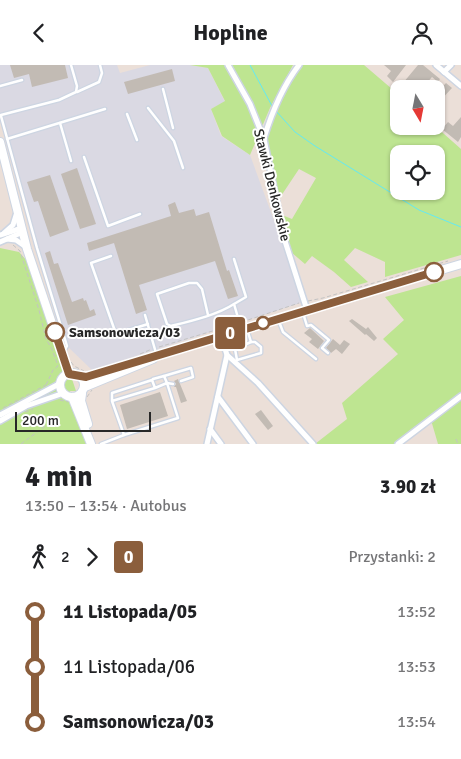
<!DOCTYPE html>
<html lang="pl">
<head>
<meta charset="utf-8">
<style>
	:root { --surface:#fff; --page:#f2f2f2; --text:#202124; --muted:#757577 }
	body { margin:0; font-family:Signika,sans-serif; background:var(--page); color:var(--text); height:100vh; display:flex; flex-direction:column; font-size:19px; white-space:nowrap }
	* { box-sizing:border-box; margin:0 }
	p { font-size:16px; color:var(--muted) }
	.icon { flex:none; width:28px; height:28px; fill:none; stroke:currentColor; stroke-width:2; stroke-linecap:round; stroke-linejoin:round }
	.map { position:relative; height:379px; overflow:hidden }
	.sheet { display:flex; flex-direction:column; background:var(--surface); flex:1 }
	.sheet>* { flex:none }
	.badge { padding:0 10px; border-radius:4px; font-size:18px; line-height:32px }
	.needle { width:32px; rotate:170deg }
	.tools { position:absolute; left:390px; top:15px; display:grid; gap:10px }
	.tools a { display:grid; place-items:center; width:55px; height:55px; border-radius:10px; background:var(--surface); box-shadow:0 1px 4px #0004; font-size:25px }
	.scale { position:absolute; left:15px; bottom:12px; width:136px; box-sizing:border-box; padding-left:5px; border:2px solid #272727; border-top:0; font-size:14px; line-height:18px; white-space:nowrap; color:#272727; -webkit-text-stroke:4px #fff; paint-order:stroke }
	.map>.badge { position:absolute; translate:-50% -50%; box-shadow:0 0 0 2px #fff }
	.legs { display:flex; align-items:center; gap:8px; height:55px; padding:0 25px; font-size:16px }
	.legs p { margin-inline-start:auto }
	.head { display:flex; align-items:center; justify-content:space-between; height:85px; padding:0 25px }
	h1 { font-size:28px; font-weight:700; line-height:38px }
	ul { padding:0 25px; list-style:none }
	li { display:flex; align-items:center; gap:18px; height:55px; font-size:19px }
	li i { display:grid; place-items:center; width:8px; height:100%; margin:0 6px; background:currentColor }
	li i::after { content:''; width:12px; height:12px; margin:-6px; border:4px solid; border-radius:50%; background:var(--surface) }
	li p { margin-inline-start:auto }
	li:first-child i { background:linear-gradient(#0000 50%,currentColor 0) }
	li:last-child i { background:linear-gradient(currentColor 50%,#0000 0) }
	header { display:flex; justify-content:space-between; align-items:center; height:65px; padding:0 25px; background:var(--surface); font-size:22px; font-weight:700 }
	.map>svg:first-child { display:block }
</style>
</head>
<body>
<header><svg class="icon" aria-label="back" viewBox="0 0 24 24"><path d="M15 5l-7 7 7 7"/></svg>Hopline<svg class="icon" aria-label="person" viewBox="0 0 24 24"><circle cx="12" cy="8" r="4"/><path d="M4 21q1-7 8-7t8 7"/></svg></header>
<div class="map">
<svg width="461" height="379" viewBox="0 0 461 379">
	<rect width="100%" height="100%" fill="#ebdfd8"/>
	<!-- industrial -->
	<polygon fill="#dad9e3" points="0,0 117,0 120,8 150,0 190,0 208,3 225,37 211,44 221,71 250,90 304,237 92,305 67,281 37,183 0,54"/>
	<!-- green -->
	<g fill="#bee591" fill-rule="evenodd">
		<polygon points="190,0 293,0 270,43 250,90 222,71 211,44 225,36 208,3"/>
		<path d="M299 0H364L399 30V61H435L461 84V190L385 212V197L355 183 344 195 368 217 351 222 334 207 312 191 305 199 291 187 282 150 292 154 316 113 299 104 277 137 264 83 272 49ZM399 89H436V126H399Z"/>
		<polygon points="0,183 19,187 27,196 67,315 72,314 76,326 70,326 86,379 0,379"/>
		<polygon points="461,211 461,379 438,379 431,355 398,379 315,379 347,354 342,338 398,289 383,274 404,255 385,232"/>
	</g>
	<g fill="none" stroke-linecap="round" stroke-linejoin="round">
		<!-- stream -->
		<g stroke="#64e9f3" stroke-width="1">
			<polyline points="250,0 272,41"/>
			<polyline points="276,46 295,67 315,81 419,145 461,162"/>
		</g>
	</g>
	<!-- building -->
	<g fill="#c2bbb4">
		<polygon points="10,0 65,0 68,13 32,22 29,9 14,13"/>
		<polygon points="384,0 406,0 393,17 387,11 391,6"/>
		<polygon points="418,0 423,0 440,14 438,17 432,12 425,20 422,17 417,24 398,24"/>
		<polygon points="172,4 175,16 128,29 124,17"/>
		<polygon points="446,18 452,23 436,40 436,29"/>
		<polygon points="461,52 461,72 458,77 442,64 448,57 453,61"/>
		<polygon points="77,103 96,159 80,164 61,109"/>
		<polygon points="50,110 69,165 50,172 38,136 34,137 27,117"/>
		<polygon points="175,137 179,148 194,144 196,151 209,147 227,206 229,205 238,231 228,234 215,196 139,220 147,245 136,249 114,178 89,186 87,178 171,151 168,140"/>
		<polygon points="50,186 54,199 58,198 72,237 83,233 84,236 86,235 90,246 94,244 96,250 68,260 45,188"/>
		<polygon points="352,254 366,264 368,262 377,273 374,276 366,269 365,270 349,256"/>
		<polygon points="310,263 324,276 318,284 309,277 312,274 304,268"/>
		<polygon points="333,274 340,280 344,275 350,279 342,289 336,284 331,288 326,283"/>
		<polygon points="178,314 187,336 181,338 176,322 174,322 176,319 174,316"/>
		<polygon points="160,327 168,351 127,364 120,340"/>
		<polygon points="261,345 273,361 268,365 255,349"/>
	</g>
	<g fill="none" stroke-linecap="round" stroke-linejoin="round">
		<!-- lane casing -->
		<g stroke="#cdd5e2" stroke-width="5">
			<g id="lane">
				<polyline points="0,21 22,15"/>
				<polyline points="163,24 173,63"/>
				<polyline points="77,27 99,17 102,8 100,0"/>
				<polyline points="148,43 174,76 183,103"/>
				<polyline points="127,49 137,75"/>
				<polyline points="1,50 59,35 76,27 77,21 71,0"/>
				<polyline points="1,51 37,183 67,281 63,288"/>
				<polyline points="60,58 71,96"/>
				<polyline points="7,74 105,44"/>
				<polyline points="84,92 108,161 140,149"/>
				<polyline points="111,191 91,198 116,269 148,259"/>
				<polyline points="234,194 246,232 234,239 241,263"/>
				<polyline points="303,248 307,261 311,260 329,275 322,283 328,288"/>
				<polyline points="145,250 156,288"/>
				<path d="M208 250 202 224 197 218H189L157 229 167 259 171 261C191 256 217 250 234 239"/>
				<polyline points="278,254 283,267 316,294"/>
				<polyline points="247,264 251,277"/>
				<polygon points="251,277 255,277 261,282 261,288 237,295 235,284"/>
				<polyline points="164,311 191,303 193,312 181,316"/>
				<polyline points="153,314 164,311 167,318 173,319"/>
				<polyline points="112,336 155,323 152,315 112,328 112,336 124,370 178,353 167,318 155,323"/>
				<polyline points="101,379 124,370"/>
			</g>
		</g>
		<!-- street casing -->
		<g stroke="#cdd5e2" stroke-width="8">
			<g id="street">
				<polyline points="228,0 250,39 264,74 284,173 307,245"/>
				<polyline points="436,0 461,21"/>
				<polyline points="444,7 451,0"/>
				<path d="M264 73C272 47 282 22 299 0"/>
				<polyline points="4,168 13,160 17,147"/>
				<polyline points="0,170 22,163"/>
				<polyline points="7,174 16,175 26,182"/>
				<polyline points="0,177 23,167"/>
				<polyline points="221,271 227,290 258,318 313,379"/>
				<polyline points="218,332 253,379"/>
				<polyline points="0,350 59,319"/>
				<polyline points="0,356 26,341 64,328"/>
				<polyline points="210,364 221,379"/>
				<polyline points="207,379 227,290"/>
				<polyline points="398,379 461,331"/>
			</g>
		</g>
		<!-- secondary casing -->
		<g stroke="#cdd5e2" stroke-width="10">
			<g id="secondary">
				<polyline points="0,77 27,184 69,309"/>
				<circle cx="72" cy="320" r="12"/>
				<polyline points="81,313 461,199"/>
				<polyline points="85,322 153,294"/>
				<polyline points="82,329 81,336 88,359"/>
				<polyline points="72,332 91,379"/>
			</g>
		</g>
		<!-- path -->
		<g stroke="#c3c3c3" stroke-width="1" stroke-dasharray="4 2.5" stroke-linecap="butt">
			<polyline points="13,180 20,186 39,245 46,274 52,284 58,301 53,305 46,320"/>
			<polyline points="308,236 323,233 448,196"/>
			<polyline points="242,257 299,238"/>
			<polyline points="159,282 236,259"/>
			<polyline points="140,289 152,284"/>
			<polyline points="71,297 74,301 84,306"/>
			<polyline points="87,332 92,325"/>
			<polyline points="60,335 68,337"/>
			<polyline points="3,343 46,320"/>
			<polyline points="25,347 33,344"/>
			<polyline points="456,374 458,379"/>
			<polyline points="21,379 60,350"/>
		</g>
		<!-- lane -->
		<use href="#lane" stroke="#fff" stroke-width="2.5"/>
		<!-- street -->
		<use href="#street" stroke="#fff" stroke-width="5"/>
		<!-- secondary -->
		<use href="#secondary" stroke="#fff" stroke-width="8"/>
	</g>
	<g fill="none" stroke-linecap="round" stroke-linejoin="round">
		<!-- line-1 casing -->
		<g stroke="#fff" stroke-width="11">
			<polyline id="line-1" points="55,267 69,309 86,312 434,207"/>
		</g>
		<!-- line-1 -->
		<use href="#line-1" stroke="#8b5e3c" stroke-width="8"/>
	</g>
	<!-- markers -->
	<g fill="#fff" stroke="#8b5e3c" stroke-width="2.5">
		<circle cx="434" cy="207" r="9"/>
		<circle cx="263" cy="258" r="6"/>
		<circle cx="55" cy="267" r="9"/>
	</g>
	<g text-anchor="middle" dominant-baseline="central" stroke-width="4" stroke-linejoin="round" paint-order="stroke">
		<!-- street labels -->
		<g font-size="14" fill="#272727" stroke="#fff">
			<text transform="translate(272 120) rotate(76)">Stawki Denkowskie</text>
		</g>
		<!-- stop labels -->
		<g font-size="14" font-weight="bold" fill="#272727" stroke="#fff" text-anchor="start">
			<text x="69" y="267">Samsonowicza/03</text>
		</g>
	</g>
</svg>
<div class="tools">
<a><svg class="needle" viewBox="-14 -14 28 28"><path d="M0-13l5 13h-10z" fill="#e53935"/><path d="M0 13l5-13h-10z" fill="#757577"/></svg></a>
<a><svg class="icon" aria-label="locate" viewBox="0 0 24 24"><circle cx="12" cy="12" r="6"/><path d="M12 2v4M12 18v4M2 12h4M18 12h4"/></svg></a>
</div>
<div class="scale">200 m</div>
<b class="badge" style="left:230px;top:268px;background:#8b5e3c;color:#fff">0</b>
</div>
<section class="sheet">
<div class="head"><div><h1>4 min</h1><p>13:50 – 13:54 · Autobus</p></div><b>3.90 zł</b></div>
<div class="legs"><svg class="icon" aria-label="walk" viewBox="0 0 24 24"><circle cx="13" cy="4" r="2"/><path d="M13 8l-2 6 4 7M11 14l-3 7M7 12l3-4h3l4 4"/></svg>2<svg class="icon" aria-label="forward" viewBox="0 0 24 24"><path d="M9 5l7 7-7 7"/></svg><b class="badge" style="background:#8b5e3c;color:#fff">0</b><p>Przystanki: 2</p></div>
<ul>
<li><i style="color:#8b5e3c"></i><b>11 Listopada/05</b><p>13:52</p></li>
<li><i style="color:#8b5e3c"></i><span>11 Listopada/06</span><p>13:53</p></li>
<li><i style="color:#8b5e3c"></i><b>Samsonowicza/03</b><p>13:54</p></li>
</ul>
</section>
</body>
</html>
